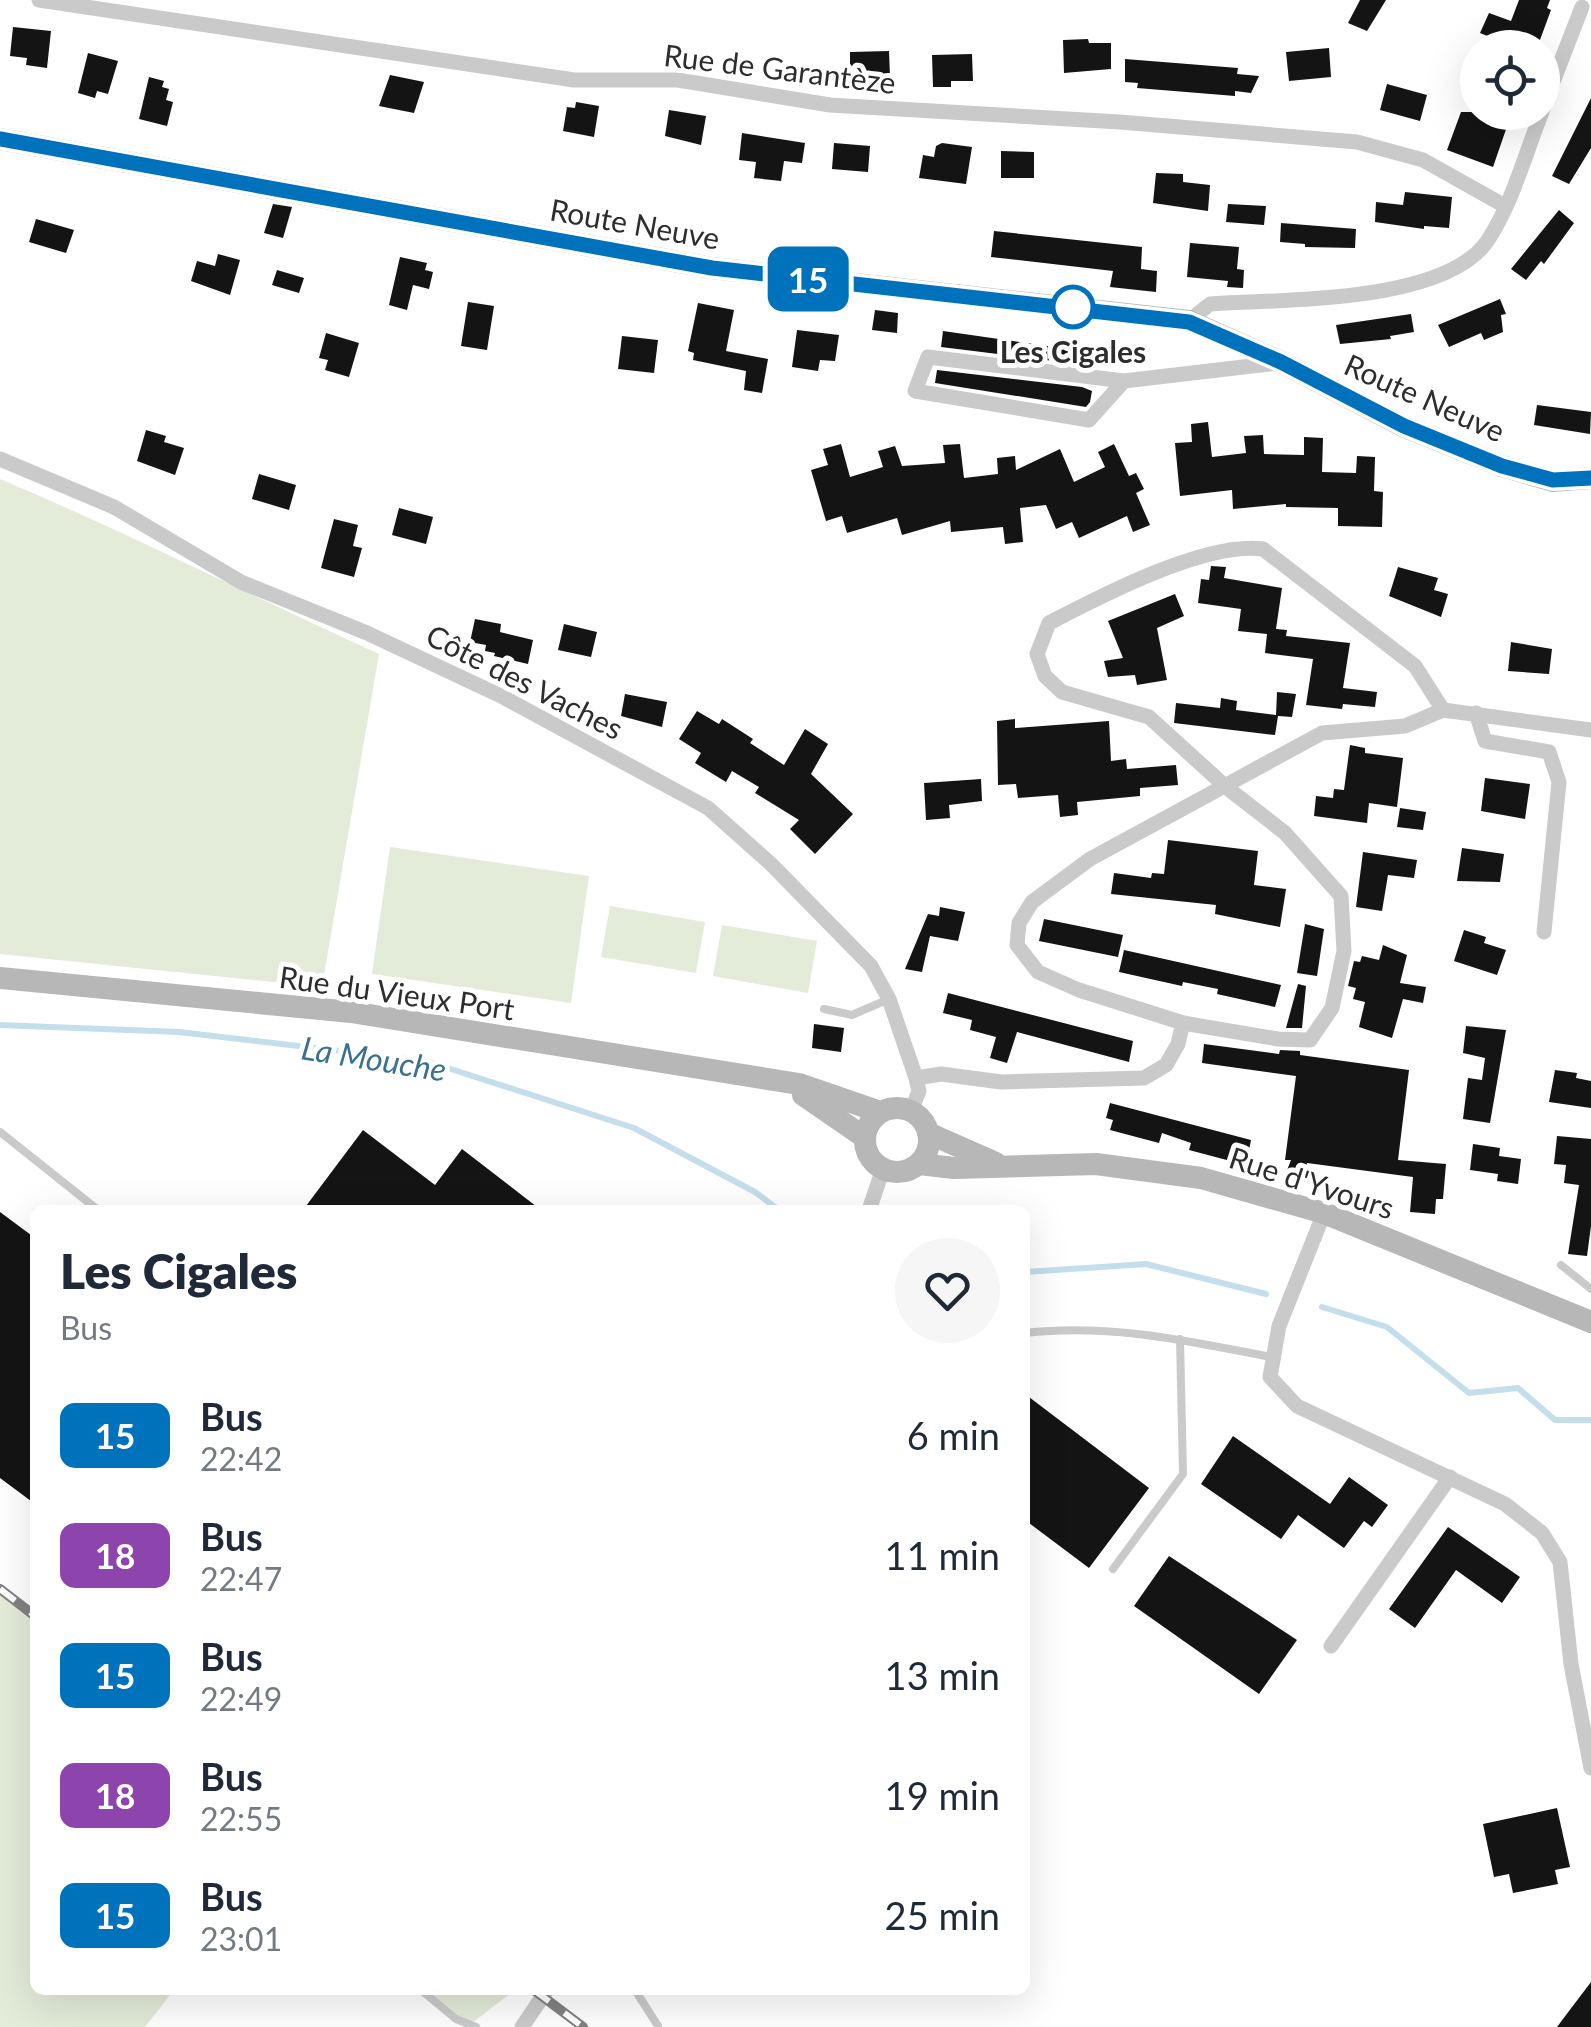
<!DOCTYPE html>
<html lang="fr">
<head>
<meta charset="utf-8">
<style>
	:root { --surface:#fff; --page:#f6f6f7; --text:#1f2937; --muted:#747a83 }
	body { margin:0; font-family:Lato,sans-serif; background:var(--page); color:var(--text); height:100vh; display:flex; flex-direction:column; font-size:38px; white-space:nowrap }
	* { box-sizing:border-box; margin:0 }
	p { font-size:32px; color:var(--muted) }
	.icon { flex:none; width:55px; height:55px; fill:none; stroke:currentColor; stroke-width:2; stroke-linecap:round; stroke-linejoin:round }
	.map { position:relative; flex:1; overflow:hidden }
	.sheet { position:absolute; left:30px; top:1205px; width:1000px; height:790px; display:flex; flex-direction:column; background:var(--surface); border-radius:15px; box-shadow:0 10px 40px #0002 }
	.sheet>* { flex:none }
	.badge { padding:0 20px; border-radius:15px; font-size:35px; line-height:65px }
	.buttons { position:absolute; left:1460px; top:30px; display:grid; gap:20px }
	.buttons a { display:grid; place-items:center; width:100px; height:100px; border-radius:50%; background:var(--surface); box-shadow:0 10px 40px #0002; font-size:50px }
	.map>.badge { position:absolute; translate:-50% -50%; box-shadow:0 0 0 5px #fff }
	.round { display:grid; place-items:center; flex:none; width:105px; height:105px; border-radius:52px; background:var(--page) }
	.head { display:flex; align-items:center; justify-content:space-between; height:170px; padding:0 30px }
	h1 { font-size:48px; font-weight:800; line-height:75px }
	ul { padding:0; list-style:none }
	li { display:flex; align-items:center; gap:30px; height:120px; padding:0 30px }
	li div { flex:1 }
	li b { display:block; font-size:38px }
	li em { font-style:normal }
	li .badge { min-width:110px; font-weight:700; text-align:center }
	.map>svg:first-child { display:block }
</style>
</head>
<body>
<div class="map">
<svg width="1591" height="2027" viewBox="0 0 1591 2027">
	<rect width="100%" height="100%" fill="#fff"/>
	<!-- green -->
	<g fill="#e3ebd9">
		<path d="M0 479C128 533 252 596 379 654L322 987 0 954Z"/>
		<polygon points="390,847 589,876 571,1003 372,974"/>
		<polygon points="610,906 705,922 696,973 601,957"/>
		<polygon points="722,925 817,941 808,993 713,976"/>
		<polygon points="0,1589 35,1616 35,1990 174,1990 145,2027 0,2027"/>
		<polygon points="416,1990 515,1990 467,2027"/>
	</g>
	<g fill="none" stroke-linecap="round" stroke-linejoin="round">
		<!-- stream -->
		<g stroke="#c5deec" stroke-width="6">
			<polyline points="0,1025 179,1032 426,1061 634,1128 755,1192 779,1210"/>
			<polyline points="1025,1272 1146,1264 1266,1294"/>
			<polyline points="1322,1307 1387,1327 1469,1393 1518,1388 1555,1420 1591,1420"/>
		</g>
	</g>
	<!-- building -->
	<g fill="#141414">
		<polygon points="1360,0 1386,0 1367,31 1348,23"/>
		<polygon points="1519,0 1550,0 1547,8 1551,10 1537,48 1517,48 1480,33 1489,13 1511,21"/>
		<polygon points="13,27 51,31 47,68 26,65 27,58 10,56"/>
		<polygon points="1088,39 1089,43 1111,43 1111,69 1064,73 1063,40"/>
		<polygon points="1329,48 1331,77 1289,81 1286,52"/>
		<polygon points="889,51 890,77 850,78 850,52"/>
		<polygon points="88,53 118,61 108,94 97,91 95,98 78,93"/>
		<polygon points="972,54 973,81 951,81 951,87 933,87 932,55"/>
		<polygon points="1125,59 1238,68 1237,74 1259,76 1251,93 1235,91 1235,96 1137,88 1138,83 1125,82"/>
		<polygon points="390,75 424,82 414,113 379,106"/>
		<polygon points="149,77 164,81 162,87 169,89 166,100 173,102 167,126 139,119"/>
		<polygon points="1387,84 1427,95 1420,121 1380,110"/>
		<polygon points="1591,98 1591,148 1569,184 1552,176"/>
		<polygon points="576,102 599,106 594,137 563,131 567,107 575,108"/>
		<polygon points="669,110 706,116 701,145 665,136"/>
		<polygon points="1461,112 1512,112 1493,167 1447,150"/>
		<polygon points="742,133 805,143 802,163 784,161 781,181 754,178 756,162 739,160"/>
		<polygon points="834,143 870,146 868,172 832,169"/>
		<polygon points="942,143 972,147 966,184 919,178 923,155 934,157 936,146"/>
		<polygon points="1001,151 1034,152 1034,178 1001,178"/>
		<polygon points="1156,173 1183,174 1183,182 1210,185 1208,211 1153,203"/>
		<polygon points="1405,192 1452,197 1449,228 1424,226 1424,229 1375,222 1376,202 1403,205"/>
		<polygon points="273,204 292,207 283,238 264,233"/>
		<polygon points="1228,204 1266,206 1264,225 1226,222"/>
		<polygon points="1559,210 1574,223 1544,264 1541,261 1526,280 1511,269"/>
		<polygon points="36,219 74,230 66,253 29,242"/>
		<polygon points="1281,223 1356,229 1355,248 1305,247 1305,244 1280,242"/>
		<polygon points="994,231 1142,247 1141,269 1157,271 1156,292 1110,287 1113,271 991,257"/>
		<polygon points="1190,243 1239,247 1237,269 1244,270 1243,288 1227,287 1228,281 1187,277"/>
		<polygon points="218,254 240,260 230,295 191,281 197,261 215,266"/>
		<polygon points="400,257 427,263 425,270 433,272 429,289 413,285 407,310 389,305"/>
		<polygon points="277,270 304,278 299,293 272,285"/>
		<polygon points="1500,299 1506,314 1501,315 1503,332 1484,340 1481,333 1449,347 1438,325"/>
		<polygon points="468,302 494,306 487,350 461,346"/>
		<polygon points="698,303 734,310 726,351 768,359 762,393 744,390 746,371 693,360 694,353 688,351"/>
		<polygon points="875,310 898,313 897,333 872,330"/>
		<polygon points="1411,314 1414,332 1390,336 1391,339 1340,344 1336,325"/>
		<polygon points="797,330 839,335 835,361 820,360 818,371 792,367"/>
		<polygon points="943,331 1088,352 1086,365 941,347"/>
		<polygon points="326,333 359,343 349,377 325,370 328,360 319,358"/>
		<polygon points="622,336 658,340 654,373 618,369"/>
		<polygon points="937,370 1082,387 1092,391 1090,402 1086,407 935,383"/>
		<polygon points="1537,405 1591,412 1590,434 1534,425"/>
		<polygon points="1208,422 1212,457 1246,453 1244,436 1263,435 1264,454 1304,455 1304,437 1323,438 1322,472 1356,473 1357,456 1375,457 1374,491 1383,492 1382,527 1338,526 1338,508 1286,507 1286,504 1233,509 1232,490 1180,496 1175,443 1192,442 1191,424"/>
		<polygon points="146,430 166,436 164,442 184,448 175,475 137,461"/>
		<polygon points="841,444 850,477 883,467 878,451 895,446 902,466 945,463 943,445 960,444 964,478 998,474 997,458 1015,456 1016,470 1060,449 1074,482 1105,467 1098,452 1114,444 1129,476 1136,473 1144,489 1136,493 1150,525 1133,532 1127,516 1079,538 1072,522 1056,529 1046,505 1020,508 1023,542 1005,544 1003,527 951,532 950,521 902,535 897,518 847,533 842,516 826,521 811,470 828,465 823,449"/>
		<polygon points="259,474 296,485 289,510 252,499"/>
		<polygon points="399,508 433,517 426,544 392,535"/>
		<polygon points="334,519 358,525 353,546 362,548 354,577 321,568"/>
		<polygon points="1211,566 1226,567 1224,578 1282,588 1276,629 1287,630 1286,636 1350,643 1343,688 1377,692 1375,707 1343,704 1342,709 1306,705 1313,659 1265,653 1267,634 1238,631 1241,609 1198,603 1201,579 1209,580"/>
		<polygon points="1398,567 1438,578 1434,590 1448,594 1441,617 1389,596"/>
		<polygon points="1175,594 1184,616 1157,628 1167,680 1137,685 1135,675 1108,677 1104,661 1123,658 1108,621"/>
		<polygon points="475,619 501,624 500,632 533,640 528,664 494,656 495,653 485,651 486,645 470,642"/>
		<polygon points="564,624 597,632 591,657 558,650"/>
		<polygon points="1511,642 1552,649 1549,674 1508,671"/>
		<polygon points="1277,692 1296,694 1292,717 1278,716 1275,735 1174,723 1176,703 1220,708 1221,698 1237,701 1236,710 1276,715"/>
		<polygon points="625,694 667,702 662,727 621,716"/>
		<polygon points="697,711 719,724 722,719 753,739 750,743 784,765 805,729 828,744 811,774 853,814 815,854 790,829 799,820 755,793 759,787 732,771 726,782 695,763 701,753 679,739"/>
		<polygon points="1015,719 1015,728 1109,721 1111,761 1126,759 1127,769 1176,765 1178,785 1140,788 1140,796 1077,802 1078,815 1060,817 1058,795 1018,798 1016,784 998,785 997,721"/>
		<polygon points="1350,745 1365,748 1365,753 1403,758 1397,807 1369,803 1367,823 1314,816 1316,796 1333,798 1334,789 1344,790"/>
		<polygon points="1485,778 1530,784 1525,819 1481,811"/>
		<polygon points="981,779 982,801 949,805 950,818 926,820 924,783"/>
		<polygon points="1400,808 1426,812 1423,830 1397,827"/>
		<polygon points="1168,840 1258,851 1254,885 1286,889 1280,927 1215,914 1216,905 1111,894 1114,873 1151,878 1152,873 1164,874"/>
		<polygon points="1462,848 1504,854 1500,882 1457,881"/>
		<polygon points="1363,852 1417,860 1414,878 1388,875 1382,911 1356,907"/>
		<polygon points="940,907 965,912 958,941 930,936 922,972 905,969 928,914 939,916"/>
		<polygon points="1044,919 1123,935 1118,957 1039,941"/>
		<polygon points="1305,924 1324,929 1317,976 1297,973"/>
		<polygon points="1464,930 1486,937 1484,943 1506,950 1497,975 1454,961"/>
		<polygon points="1383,945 1407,955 1400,983 1426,987 1423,1003 1403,999 1392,1038 1359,1027 1365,1002 1353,999 1356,988 1348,986 1354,961 1360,962 1362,956 1379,960"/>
		<polygon points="1124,950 1281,985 1275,1007 1217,994 1218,989 1183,982 1182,986 1119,972"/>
		<polygon points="1298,984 1306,986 1302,1028 1286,1028"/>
		<polygon points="948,993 1133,1041 1129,1062 1017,1032 1007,1063 990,1058 996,1037 970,1030 972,1020 943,1013"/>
		<polygon points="814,1024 844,1028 841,1052 812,1048"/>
		<polygon points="1466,1026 1506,1030 1490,1123 1463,1119 1468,1078 1482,1080 1485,1058 1463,1053"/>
		<polygon points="1204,1044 1279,1054 1280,1050 1300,1051 1300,1055 1409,1070 1398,1160 1446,1164 1443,1199 1436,1199 1435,1214 1410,1212 1413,1177 1307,1163 1301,1184 1284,1178 1291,1160 1285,1160 1296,1076 1202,1063"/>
		<polygon points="1555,1070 1577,1073 1576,1078 1591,1081 1591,1108 1549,1102"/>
		<polygon points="1110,1103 1251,1140 1248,1156 1241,1154 1238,1163 1189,1150 1191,1143 1162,1133 1159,1143 1110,1130 1113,1120 1106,1118"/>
		<polygon points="363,1130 435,1185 462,1149 541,1210 303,1210"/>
		<polygon points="1557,1136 1591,1139 1591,1226 1587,1256 1568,1254 1579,1185 1564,1183 1566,1165 1554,1164"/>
		<polygon points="1473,1144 1500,1148 1499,1156 1521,1159 1518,1184 1497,1181 1498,1174 1470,1170"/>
		<polygon points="0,1212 35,1238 35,1504 0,1478"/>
		<polygon points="1025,1394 1149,1488 1089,1568 1025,1520"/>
		<polygon points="1233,1436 1330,1504 1349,1477 1388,1505 1372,1527 1364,1521 1344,1548 1298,1515 1281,1539 1201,1484"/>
		<polygon points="1448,1527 1520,1577 1502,1603 1456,1570 1415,1628 1389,1609"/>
		<polygon points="1169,1556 1297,1640 1259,1694 1134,1606"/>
		<polygon points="1557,1808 1570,1867 1555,1870 1558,1884 1513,1893 1509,1874 1494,1877 1483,1824"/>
		<polygon points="1591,1982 1591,2027 1557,2027 1569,2011"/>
	</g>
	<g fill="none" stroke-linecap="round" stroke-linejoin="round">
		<!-- lane -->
		<g stroke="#cacaca" stroke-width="8">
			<polyline points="824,1009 852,1015 889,999"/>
			<polyline points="0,1132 98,1210"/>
			<polyline points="1561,1265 1591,1289"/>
			<path d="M1025 1333C1109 1323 1188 1341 1271 1357"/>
			<polyline points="1113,1569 1183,1474 1180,1339"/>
			<polyline points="421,1990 456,2019 476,2027"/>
			<polyline points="635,1990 658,2026"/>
		</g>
		<!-- street -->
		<g stroke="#cacaca" stroke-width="15">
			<polyline points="39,0 574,80 678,80 830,105 1120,122 1357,142 1423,160 1505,206"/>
			<polyline points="1542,110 1582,7"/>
			<path d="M1189 321 1210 304C1280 299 1446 304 1488 240 1513 202 1525 154 1542 112"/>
			<polyline points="1124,381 1089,420 915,391 928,357 1124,381 1277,363"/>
			<polyline points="0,459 114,507 241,582 367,633 501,696 708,808 771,864 871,966 889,999 916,1078 919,1091 911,1111"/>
			<polyline points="1476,713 1485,741 1549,752 1559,782 1544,932"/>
			<path d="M1183 1023 1278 1039 1310 1040 1332 1008 1344 951 1341 896 1285 833 1226 787 1149 717 1062 692 1045 676 1037 654 1049 623C1101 596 1206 541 1263 549L1415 666 1443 710"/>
			<polyline points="916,1078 941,1074 1001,1082 1144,1078 1166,1065 1178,1044 1183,1023 1079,990 1038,972 1017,945 1019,923 1032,902 1090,859 1322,733 1405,726 1443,710 1591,730"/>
			<polyline points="869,1210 883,1169"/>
			<polyline points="1324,1213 1279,1326 1270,1377 1297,1406 1505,1504 1542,1533 1560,1562 1571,1664 1591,1768"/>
			<polyline points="1331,1646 1450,1477"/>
			<polyline points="522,2027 547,1990"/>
		</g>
		<!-- secondary -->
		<g stroke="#b7b7b7" stroke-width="22">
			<polyline points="0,139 712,268 1189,321 1281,362 1403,426 1502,466 1553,481 1591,478"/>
			<polyline points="0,978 351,1012 799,1084 880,1112"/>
			<polyline points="803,1095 864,1137"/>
			<circle cx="897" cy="1140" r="32"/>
			<polyline points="928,1133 996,1163"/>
			<polyline points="919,1164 954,1168 1096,1164 1201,1178 1324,1213 1591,1322"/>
		</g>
		<!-- rail casing -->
		<g stroke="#828282" stroke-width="10">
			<g id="rail">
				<polyline points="0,1589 35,1616"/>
				<polyline points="534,1990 583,2027"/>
			</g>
		</g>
		<!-- rail -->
		<use href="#rail" stroke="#fff" stroke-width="6" stroke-dasharray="19" stroke-linecap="butt"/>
	</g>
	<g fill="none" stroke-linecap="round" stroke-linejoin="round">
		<!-- line casing -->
		<g stroke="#fff" stroke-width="22">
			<polyline id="line" points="0,139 712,268 1189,322 1281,362 1404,426 1502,466 1553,480 1591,478"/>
		</g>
		<!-- line -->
		<use href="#line" stroke="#0072bc" stroke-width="15"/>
	</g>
	<!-- markers -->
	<circle fill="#fff" stroke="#0072bc" stroke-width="5" cx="1073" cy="307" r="20"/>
	<g text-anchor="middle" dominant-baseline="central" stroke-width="10" stroke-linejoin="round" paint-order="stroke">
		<!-- street labels -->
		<g font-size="30" fill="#2d2d2d" stroke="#fff">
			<text transform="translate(780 68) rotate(7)">Rue de Garantèze</text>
			<text transform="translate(635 223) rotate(10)">Route Neuve</text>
			<text transform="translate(1425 397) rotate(24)">Route Neuve</text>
			<text transform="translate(525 681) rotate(27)">Côte des Vaches</text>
			<text transform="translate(397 992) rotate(8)">Rue du Vieux Port</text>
			<text transform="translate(1312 1182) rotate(18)">Rue d'Yvours</text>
		</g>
		<!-- stop labels -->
		<g font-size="30" font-weight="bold" fill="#2d2d2d" stroke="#fff">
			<text x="1073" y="351">Les Cigales</text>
		</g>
		<!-- water labels -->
		<g font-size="32" font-style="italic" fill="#397191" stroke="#fff">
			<text transform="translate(374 1058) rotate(9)">La Mouche</text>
		</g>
	</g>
</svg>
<div class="buttons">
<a><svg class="icon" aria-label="locate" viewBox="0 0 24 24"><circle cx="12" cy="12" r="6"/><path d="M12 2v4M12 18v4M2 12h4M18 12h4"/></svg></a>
</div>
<b class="badge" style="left:808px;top:279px;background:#0072bc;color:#fff">15</b>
<section class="sheet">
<div class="head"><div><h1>Les Cigales</h1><p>Bus</p></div><a class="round"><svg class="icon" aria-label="heart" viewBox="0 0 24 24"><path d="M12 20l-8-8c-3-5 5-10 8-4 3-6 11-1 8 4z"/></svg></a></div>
<ul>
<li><span class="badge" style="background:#0072bc;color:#fff">15</span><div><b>Bus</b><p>22:42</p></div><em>6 min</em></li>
<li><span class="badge" style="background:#8e44ad;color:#fff">18</span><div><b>Bus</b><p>22:47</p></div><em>11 min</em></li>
<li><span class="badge" style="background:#0072bc;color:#fff">15</span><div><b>Bus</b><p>22:49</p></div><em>13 min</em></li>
<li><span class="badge" style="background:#8e44ad;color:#fff">18</span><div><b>Bus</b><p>22:55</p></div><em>19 min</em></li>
<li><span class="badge" style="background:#0072bc;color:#fff">15</span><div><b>Bus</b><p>23:01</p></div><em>25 min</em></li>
</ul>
</section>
</div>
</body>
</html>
